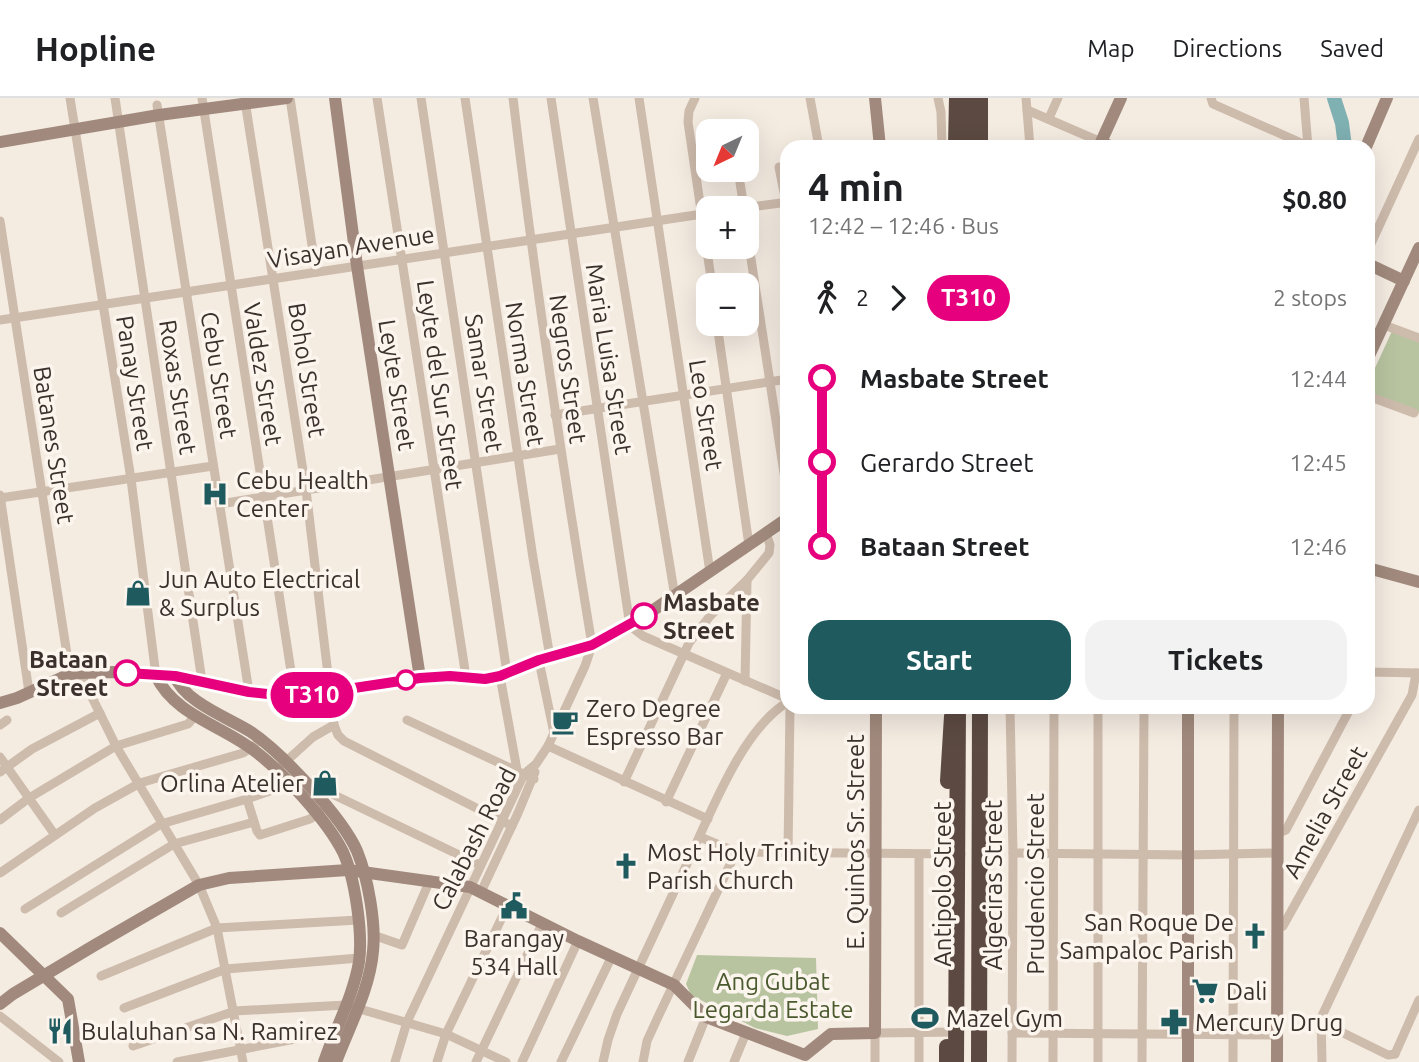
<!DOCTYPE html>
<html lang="en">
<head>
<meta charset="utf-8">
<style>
	:root { --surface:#fff; --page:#f2f2f2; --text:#202124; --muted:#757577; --line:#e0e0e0; --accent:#1f5a5e }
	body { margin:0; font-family:Ubuntu,sans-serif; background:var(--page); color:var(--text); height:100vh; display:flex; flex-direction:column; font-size:26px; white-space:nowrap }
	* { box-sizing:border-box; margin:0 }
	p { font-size:23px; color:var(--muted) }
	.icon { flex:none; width:38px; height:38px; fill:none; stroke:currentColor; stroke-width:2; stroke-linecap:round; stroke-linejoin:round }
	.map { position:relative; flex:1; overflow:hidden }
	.panel { position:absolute; left:780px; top:42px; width:595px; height:574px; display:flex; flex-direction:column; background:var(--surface); border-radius:21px; box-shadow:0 7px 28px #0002 }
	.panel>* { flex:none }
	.badge { padding:0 14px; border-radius:23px; font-size:24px; line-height:46px }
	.needle { width:46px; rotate:223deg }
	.controls { position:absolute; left:696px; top:21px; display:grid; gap:14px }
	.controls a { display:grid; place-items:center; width:63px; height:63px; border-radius:14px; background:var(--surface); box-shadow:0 7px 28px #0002; font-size:35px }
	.map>.badge { position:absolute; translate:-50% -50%; box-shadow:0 0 0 4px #fff }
	.legs { display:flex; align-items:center; gap:10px; height:77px; padding:0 28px; font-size:23px }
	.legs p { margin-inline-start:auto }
	.summary { display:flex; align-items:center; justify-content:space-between; height:119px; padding:0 28px }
	h1 { font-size:38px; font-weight:600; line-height:52px }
	.cta { display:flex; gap:14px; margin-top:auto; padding:14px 28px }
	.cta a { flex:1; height:80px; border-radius:21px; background:var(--accent); color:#fff; font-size:28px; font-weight:600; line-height:80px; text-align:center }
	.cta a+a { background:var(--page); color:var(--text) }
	ul { padding:0 28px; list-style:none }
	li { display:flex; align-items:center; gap:24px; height:84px; font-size:26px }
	li i { display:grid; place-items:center; width:10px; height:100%; margin:0 9px; background:currentColor }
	li i::after { content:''; width:18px; height:18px; margin:-9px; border:5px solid; border-radius:50%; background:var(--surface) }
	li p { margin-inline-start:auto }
	li:first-child i { background:linear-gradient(#0000 50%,currentColor 0) }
	li:last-child i { background:linear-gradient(currentColor 50%,#0000 0) }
	header { display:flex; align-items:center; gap:42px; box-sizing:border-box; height:98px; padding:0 35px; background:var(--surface); border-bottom:2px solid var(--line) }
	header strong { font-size:33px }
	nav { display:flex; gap:38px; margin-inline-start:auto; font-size:24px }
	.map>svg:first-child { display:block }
</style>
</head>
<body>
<header>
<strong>Hopline</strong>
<nav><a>Map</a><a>Directions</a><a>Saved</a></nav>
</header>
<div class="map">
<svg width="1419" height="964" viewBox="0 0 1419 964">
	<rect width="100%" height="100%" fill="#f4ebe1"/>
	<!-- green -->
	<g fill="#b8c4a0">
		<polygon points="1393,231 1419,241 1419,315 1369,296 1369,283"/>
		<polygon points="697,857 816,860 818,931 787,938 755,930 691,897 686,886"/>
	</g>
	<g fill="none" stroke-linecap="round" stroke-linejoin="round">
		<!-- river -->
		<polyline stroke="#7fb0b2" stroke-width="14" points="1334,0 1342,25 1345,49"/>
		<!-- street -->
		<g stroke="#cdbbac" stroke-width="9">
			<polyline points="70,0 131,381 156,578"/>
			<polyline points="115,0 202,583"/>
			<polyline points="202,0 295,599"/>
			<polyline points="290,0 316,174"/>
			<polyline points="377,0 466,579"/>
			<polyline points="421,0 507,575"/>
			<polyline points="465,0 533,460 550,559"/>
			<polyline points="551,0 630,528 643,538 788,601"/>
			<polyline points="593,0 675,499"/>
			<polyline points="639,0 710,474"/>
			<polyline points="695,0 689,13 688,24 712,187"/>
			<polyline points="810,0 819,49"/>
			<polyline points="938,0 941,14 942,49"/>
			<polyline points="1026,0 1030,49"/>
			<polyline points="1211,0 1213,6 1308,48"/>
			<polyline points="1304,0 1308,49"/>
			<polyline points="245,3 306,392 334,627 338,637 344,643 512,728"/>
			<polyline points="157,7 249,594"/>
			<polyline points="1027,12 1101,44 1099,49"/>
			<polyline points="1049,20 1058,0"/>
			<polyline points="779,69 788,114"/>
			<polyline points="738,72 744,110"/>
			<polyline points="743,110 788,104"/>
			<polyline points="0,123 70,576"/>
			<polyline points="747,135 788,401"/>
			<polyline points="1368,152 1419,41"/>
			<polyline points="0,222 709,115"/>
			<polyline points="717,226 749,447"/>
			<polyline points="1384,227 1419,240"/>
			<polyline points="1368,298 1414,315"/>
			<polyline points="555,317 788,281"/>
			<polyline points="0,397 29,594"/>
			<polyline points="0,400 213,368"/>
			<polyline points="220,406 560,351"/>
			<polyline points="539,563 554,635"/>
			<polyline points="1368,574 1419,575"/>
			<polyline points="80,575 116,648 199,787 217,830 243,964"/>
			<polyline points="1368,576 1371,470"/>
			<polyline points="500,578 517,672"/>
			<polyline points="745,583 747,482"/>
			<polyline points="1010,609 1013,755 1012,964"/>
			<polyline points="407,622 534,681"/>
			<polyline points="0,627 7,622"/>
			<polyline points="548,648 708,721"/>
			<polyline points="0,659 55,737"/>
			<polyline points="283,666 313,639 334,627"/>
			<polyline points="0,674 32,651 100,615"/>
			<polyline points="624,684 689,545 710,518 747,482 769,455 770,447 766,435"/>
			<polyline points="310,689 328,694 480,767"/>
			<polyline points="247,701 257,733 260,737 310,721 320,714"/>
			<polyline points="666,704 727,575"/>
			<polyline points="0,722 29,700 116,648 188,626 195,618"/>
			<polyline points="1278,735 1286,732 1351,609"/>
			<polyline points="700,739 736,754 961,756"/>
			<polyline points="788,755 790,609"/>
			<polyline points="1013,755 1188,757 1277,755"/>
			<polyline points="919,757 919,964"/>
			<polyline points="0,775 95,710 140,685 243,655 255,647"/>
			<polyline points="481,794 518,715 535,674"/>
			<polyline points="25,811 161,726 247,701 281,689 287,684"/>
			<polyline points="61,815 174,746 254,724"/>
			<polyline points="1278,830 1283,828 1412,597 1416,575"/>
			<polyline points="373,837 402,847 430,782"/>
			<polyline points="101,878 217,830 358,822"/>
			<polyline points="124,910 226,871 359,860"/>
			<polyline points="0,918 59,964"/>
			<polyline points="1323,925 1388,957 1395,956"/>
			<polyline points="1012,935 1277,937"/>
			<polyline points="133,948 235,913 346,907 446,936 506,964"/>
			<polyline points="1395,956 1419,902"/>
			<polyline points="177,964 326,935 333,939"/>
			<path d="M395 964 407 924 524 676 536 666 548 648 585 568 592 547C562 365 535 183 513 0"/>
			<polyline points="437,964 446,936 508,807"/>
			<polyline points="476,964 542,826"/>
			<polyline points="522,964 578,843"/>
			<polyline points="561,964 612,858"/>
			<path d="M603 964 608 942 617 916C640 867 662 819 685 770 708 722 741 631 788 604"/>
			<polyline points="643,964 647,943 658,919 736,754"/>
			<polyline points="688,964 706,919"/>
			<polyline points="734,964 746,935"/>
			<polyline points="875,964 875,935 959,934"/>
			<polyline points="1053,964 1054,609"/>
			<polyline points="1098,964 1098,609"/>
			<polyline points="1142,964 1144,609"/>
			<polyline points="1233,964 1234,609"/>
			<polyline points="1322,964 1321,920 1419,712"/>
		</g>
		<!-- secondary -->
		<g stroke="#a18a7d" stroke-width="12">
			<polyline points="335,0 357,168 420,580"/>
			<polyline points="875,0 880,49"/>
			<polyline points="0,44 159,17 287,0"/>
			<polyline points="1112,49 1101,44 1121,0"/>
			<polyline points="1366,49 1387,0"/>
			<polyline points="1368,166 1404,183"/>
			<polyline points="1368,260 1419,150"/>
			<polyline points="1368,470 1419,484"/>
			<path d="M156 578C174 616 220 627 252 651 281 672 327 722 343 754 355 780 363 835 359 864 353 899 335 931 324 964"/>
			<path d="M175 578C184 604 229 620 251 634 282 655 342 719 357 753 368 780 376 825 373 853 370 891 349 929 336 964"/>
			<polyline points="0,605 17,600 70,576 80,575 114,574 175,578 249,594 295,599 420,580 450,578 485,581 500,578 550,559 592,547 630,528 788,420"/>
			<polyline points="1188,609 1188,964"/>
			<polyline points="0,835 68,901 79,964"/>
			<polyline points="0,906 13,896 95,847 199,787 229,780 348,772 470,789 578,843 674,887 706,919 805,957 831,936 875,935 876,609"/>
			<polyline points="1277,964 1278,609"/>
		</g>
		<!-- highway -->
		<g stroke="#5c4a42" stroke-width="16">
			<polyline points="956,49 957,0"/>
			<polyline points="968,49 968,0"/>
			<polyline points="980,49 980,0"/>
			<polyline points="948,683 952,618"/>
			<polyline points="947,949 947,964"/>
			<polyline points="979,964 980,609"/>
		</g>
		<!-- highway-bridge -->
		<polyline stroke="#5c4a42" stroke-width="16" points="956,964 958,609"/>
	</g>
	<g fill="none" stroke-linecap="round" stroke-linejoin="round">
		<!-- line-1 casing -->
		<g stroke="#fff" stroke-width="16">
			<polyline id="line-1" points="127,575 175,578 249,594 295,599 420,580 450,578 485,581 500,578 539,562 592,547 644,518"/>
		</g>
		<!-- line-1 -->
		<use href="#line-1" stroke="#e6007e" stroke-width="10"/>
	</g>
	<!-- icons -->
	<defs>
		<g id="hospital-bare" transform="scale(2.1)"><path d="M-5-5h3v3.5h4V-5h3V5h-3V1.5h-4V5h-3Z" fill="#1f5a5e" stroke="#fbf5ee" stroke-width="2.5" paint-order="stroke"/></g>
		<g id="shop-bare" transform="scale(2.1)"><path d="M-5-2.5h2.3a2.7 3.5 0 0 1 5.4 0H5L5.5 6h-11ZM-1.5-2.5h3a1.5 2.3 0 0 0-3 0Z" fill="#1f5a5e" stroke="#fbf5ee" stroke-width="2.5" paint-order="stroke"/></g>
		<g id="cafe-bare" transform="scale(2.1)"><path d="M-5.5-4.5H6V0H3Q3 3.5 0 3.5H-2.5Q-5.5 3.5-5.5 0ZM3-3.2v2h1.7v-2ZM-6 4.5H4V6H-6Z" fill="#1f5a5e" stroke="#fbf5ee" stroke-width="2.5" paint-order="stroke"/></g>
		<g id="church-bare" transform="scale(2.1)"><path d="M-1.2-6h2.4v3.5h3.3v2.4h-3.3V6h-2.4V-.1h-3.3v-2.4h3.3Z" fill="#1f5a5e" stroke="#fbf5ee" stroke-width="2.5" paint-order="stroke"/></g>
		<g id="civic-bare" transform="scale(2.1)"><path d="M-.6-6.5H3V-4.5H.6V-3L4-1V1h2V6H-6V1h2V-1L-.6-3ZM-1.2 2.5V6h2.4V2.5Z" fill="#1f5a5e" stroke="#fbf5ee" stroke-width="2.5" paint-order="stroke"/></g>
		<g id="supermarket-bare" transform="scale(2.1)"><path d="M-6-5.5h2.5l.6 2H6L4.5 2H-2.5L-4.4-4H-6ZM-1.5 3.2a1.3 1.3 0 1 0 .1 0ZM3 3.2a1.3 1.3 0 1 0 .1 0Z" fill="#1f5a5e" stroke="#fbf5ee" stroke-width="2.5" paint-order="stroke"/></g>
		<g id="stadium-bare" transform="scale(2.1)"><path d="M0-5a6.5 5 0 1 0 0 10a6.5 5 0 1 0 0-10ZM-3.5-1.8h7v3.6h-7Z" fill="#1f5a5e" stroke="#fbf5ee" stroke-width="2.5" paint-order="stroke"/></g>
		<g id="pharmacy-bare" transform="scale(2.1)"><path d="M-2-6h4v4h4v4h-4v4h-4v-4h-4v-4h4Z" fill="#1f5a5e" stroke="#fbf5ee" stroke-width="2.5" paint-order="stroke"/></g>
		<g id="restaurant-bare" transform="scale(2.1)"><path d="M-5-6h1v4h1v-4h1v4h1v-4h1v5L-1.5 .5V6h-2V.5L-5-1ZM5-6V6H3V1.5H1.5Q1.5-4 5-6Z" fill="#1f5a5e" stroke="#fbf5ee" stroke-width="2.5" paint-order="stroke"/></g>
	</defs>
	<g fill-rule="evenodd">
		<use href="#hospital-bare" x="215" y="396"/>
		<use href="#shop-bare" x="138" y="495"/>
		<use href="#cafe-bare" x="565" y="624"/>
		<use href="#shop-bare" x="325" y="685"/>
		<use href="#church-bare" x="626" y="768"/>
		<use href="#civic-bare" x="514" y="808"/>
		<use href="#church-bare" x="1255" y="838"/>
		<use href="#supermarket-bare" x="1205" y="893"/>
		<use href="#stadium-bare" x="925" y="920"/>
		<use href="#pharmacy-bare" x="1174" y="924"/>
		<use href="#restaurant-bare" x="60" y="933"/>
	</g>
	<!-- markers -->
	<g fill="#fff" stroke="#e6007e" stroke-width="3.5">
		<circle cx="644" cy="518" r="12"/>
		<circle cx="127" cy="575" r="12"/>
		<circle cx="406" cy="582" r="9"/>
	</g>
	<g text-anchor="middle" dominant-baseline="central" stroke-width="7" stroke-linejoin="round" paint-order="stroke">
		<!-- street labels -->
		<g font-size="24" fill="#3b302b" stroke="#fbf5ee">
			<text transform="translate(351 149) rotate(-9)">Visayan Avenue</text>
			<text transform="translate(609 261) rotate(81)">Maria Luisa Street</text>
			<text transform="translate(568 271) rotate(82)">Negros Street</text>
			<text transform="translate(307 272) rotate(81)">Bohol Street</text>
			<text transform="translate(263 276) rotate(81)">Valdez Street</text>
			<text transform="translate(525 276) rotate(81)">Norma Street</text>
			<text transform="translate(219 277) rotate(81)">Cebu Street</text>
			<text transform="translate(135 285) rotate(81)">Panay Street</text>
			<text transform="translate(484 285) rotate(81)">Samar Street</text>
			<text transform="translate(397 287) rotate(81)">Leyte Street</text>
			<text transform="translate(440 287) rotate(82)">Leyte del Sur Street</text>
			<text transform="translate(178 289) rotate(81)">Roxas Street</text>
			<text transform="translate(706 317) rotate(81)">Leo Street</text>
			<text transform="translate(54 347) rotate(81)">Batanes Street</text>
			<text transform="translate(1325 714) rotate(-61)">Amelia Street</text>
			<text transform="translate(474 741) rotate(-63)">Calabash Road</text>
			<text transform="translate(855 744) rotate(-90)">E. Quintos Sr. Street</text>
			<text transform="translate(942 786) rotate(-90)">Antipolo Street</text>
			<text transform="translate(1035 786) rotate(-90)">Prudencio Street</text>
			<text transform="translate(993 787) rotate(-90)">Algeciras Street</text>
		</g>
		<!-- poi labels -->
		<g font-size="24" fill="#3b302b" stroke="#fbf5ee" text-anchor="start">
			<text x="236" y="382">Cebu Health<tspan x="236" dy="28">Center</tspan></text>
			<text x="159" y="481">Jun Auto Electrical<tspan x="159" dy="28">&amp; Surplus</tspan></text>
			<text x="586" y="610">Zero Degree<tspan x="586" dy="28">Espresso Bar</tspan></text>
			<text x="304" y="685" text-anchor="end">Orlina Atelier</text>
			<text x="647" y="754">Most Holy Trinity<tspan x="647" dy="28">Parish Church</tspan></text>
			<text x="1234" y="824" text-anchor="end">San Roque De<tspan x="1234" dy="28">Sampaloc Parish</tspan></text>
			<text x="514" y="840" text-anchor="middle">Barangay<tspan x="514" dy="28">534 Hall</tspan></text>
			<text x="1226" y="893">Dali</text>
			<text x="946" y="920">Mazel Gym</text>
			<text x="1195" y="924">Mercury Drug</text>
			<text x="81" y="933">Bulaluhan sa N. Ramirez</text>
		</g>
		<!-- stop labels -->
		<g font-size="24" font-weight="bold" fill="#3b302b" stroke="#fbf5ee" text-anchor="start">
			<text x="663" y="504">Masbate<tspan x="663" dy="28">Street</tspan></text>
			<text x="108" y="561" text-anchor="end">Bataan<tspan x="108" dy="28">Street</tspan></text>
		</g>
		<!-- park labels -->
		<g font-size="24" fill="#4a5a2e" stroke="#fbf5ee">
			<text x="773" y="883">Ang Gubat<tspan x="773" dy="28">Legarda Estate</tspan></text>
		</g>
	</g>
</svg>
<div class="controls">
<a><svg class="needle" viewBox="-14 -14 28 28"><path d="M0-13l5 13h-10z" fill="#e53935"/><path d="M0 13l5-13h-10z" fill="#757577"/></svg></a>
<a>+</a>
<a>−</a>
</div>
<b class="badge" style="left:312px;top:597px;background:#e6007e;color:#fff">T310</b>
<section class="panel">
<div class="summary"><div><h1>4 min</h1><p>12:42 – 12:46 · Bus</p></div><b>$0.80</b></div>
<div class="legs"><svg class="icon" aria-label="walk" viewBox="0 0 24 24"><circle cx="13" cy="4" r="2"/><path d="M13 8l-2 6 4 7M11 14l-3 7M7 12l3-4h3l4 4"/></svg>2<svg class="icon" aria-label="forward" viewBox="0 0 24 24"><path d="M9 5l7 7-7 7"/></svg><b class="badge" style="background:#e6007e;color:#fff">T310</b><p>2 stops</p></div>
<ul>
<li><i style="color:#e6007e"></i><b>Masbate Street</b><p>12:44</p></li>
<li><i style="color:#e6007e"></i><span>Gerardo Street</span><p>12:45</p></li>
<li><i style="color:#e6007e"></i><b>Bataan Street</b><p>12:46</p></li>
</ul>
<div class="cta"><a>Start</a><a>Tickets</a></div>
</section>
</div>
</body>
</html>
